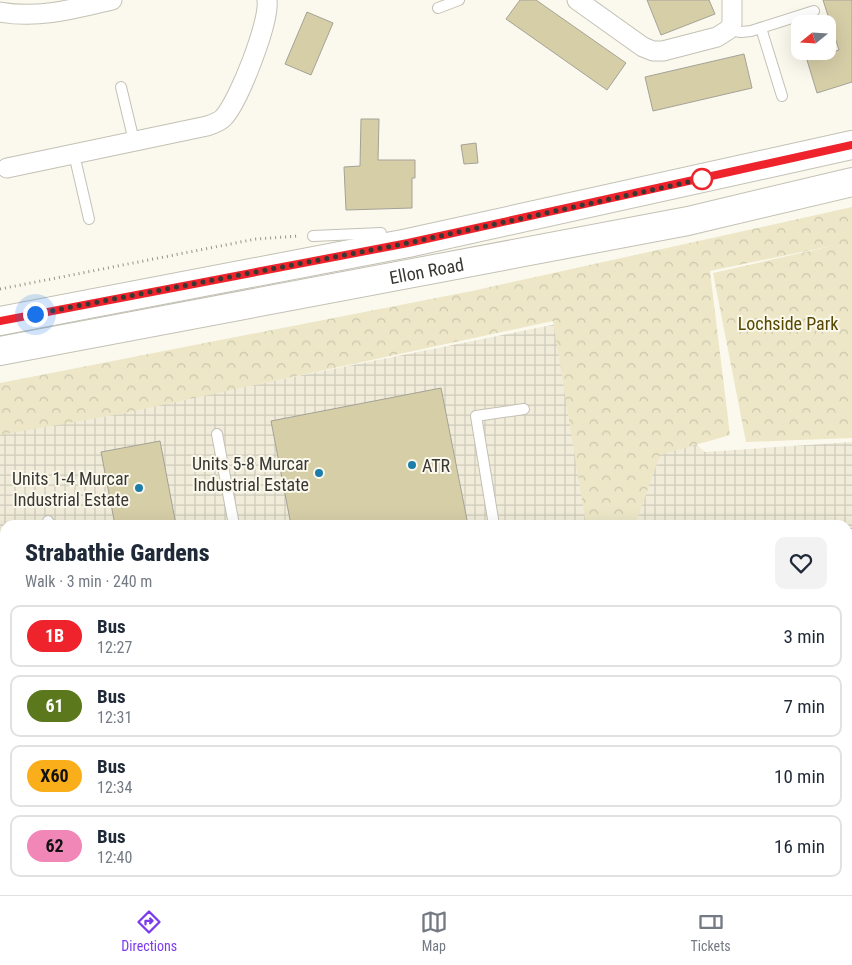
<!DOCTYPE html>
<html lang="en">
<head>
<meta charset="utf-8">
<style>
	:root { --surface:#fff; --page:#f2f2f3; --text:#1f2937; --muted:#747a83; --line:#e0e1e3; --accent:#7c3aed }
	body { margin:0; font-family:"Roboto Condensed",sans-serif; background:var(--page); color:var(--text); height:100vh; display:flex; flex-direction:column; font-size:19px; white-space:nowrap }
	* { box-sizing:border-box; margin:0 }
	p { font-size:16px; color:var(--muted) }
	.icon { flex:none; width:28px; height:28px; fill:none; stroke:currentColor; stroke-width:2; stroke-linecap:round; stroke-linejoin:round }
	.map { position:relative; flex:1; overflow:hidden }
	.panel { position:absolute; left:0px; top:520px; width:852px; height:375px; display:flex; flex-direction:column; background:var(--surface); border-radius:15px 15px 0 0; box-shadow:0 5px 20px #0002 }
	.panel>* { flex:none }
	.badge { padding:0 10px; border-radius:16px; font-size:18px; line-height:32px }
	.needle { width:32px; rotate:252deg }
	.buttons { position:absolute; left:791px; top:15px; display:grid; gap:10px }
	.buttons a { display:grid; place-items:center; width:45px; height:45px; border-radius:10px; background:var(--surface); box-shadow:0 5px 20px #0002; font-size:25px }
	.you { position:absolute; width:25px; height:25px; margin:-12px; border:4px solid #fff; border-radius:50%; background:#1a73e8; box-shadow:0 0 0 8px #1a73e833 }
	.map>.badge { position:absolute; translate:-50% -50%; box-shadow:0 0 0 2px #fff }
	.round { display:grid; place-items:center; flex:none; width:52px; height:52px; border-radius:10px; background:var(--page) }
	.headline { display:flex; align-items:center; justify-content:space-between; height:85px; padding:0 25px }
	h1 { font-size:24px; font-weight:800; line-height:38px }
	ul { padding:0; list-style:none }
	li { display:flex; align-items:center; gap:15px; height:62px; margin:0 10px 8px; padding:0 15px; border:2px solid var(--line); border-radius:10px }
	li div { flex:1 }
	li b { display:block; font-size:19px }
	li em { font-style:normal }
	li .badge { min-width:55px; font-weight:700; text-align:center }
	.tabs { display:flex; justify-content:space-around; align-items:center; height:70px; border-top:1px solid var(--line); background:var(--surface); font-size:14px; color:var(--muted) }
	.tabs a { display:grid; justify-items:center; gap:2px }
	.tabs .selected { color:var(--accent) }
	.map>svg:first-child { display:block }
</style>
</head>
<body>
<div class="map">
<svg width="852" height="895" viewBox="0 0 852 895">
	<defs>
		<pattern id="industrial-grid" width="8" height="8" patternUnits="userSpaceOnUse" patternTransform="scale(1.25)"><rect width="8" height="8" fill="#f0ecd9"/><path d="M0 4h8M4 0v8" fill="none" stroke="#cfcbbb"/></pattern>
		<pattern id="forest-crowns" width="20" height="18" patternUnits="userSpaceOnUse" patternTransform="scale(1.25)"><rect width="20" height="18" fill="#ede7c8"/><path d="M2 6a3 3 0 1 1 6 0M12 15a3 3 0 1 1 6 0" fill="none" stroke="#ccc7ac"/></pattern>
	</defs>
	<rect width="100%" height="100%" fill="#fbf9ed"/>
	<!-- industrial -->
	<path fill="url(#industrial-grid)" fill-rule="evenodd" d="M557 324 705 452 852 442V895H0V427L243 387ZM5 525H848V890H5Z"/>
	<!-- forest -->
	<polygon fill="url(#forest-crowns)" points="852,207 852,438 746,442 713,273 836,245 710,271 730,435 660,455 635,525 586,525 553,321 120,414 0,435 0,383 472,291"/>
	<!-- building -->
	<g fill="#d6cea7" stroke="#a4a297">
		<polygon points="520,0 536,0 626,63 607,90 506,19"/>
		<polygon points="647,0 709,0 715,14 661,35"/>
		<polygon points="823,0 852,0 852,82 817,93 807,60 839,50"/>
		<polygon points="307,12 333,23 311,75 285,64"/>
		<polygon points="744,54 752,88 653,111 645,77"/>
		<polygon points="361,119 379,119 378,160 415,160 415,178 412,178 412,208 346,210 344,167 360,166"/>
		<polygon points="476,143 478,163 464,164 461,145"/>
		<polygon points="441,388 468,525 291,525 271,421"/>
		<polygon points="160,441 176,525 115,525 101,452"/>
	</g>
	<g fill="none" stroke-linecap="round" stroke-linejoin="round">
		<!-- service casing -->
		<g stroke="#c3c1b5" stroke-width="12">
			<g id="service">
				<polyline points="438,8 459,0"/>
				<polyline points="761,28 782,96"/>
				<polyline points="728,30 741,32 751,31 814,11"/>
				<polyline points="121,87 134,141"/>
				<polyline points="74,154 89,219"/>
				<polyline points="313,236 381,233"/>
				<polyline points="217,434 234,525"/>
				<polyline points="48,521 49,525"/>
				<polyline points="494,525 476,416 524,409"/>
				<polyline points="848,534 852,534"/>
				<polyline points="68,890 69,895"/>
				<polyline points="479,895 479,890"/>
				<polyline points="680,895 680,890"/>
			</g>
		</g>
		<!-- minor casing -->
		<g stroke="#c3c1b5" stroke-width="21">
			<g id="minor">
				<polyline points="577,0 643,47 653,51 663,51 717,37 728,30 732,24 732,0"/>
				<path d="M0 12C39 19 74 9 112 0"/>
				<path d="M7 168 207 126C213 124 220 122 224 117 239 100 270 22 267 0"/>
				<polyline points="807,895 807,890"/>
			</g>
		</g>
		<!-- tertiary casing -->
		<g stroke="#c3c1b5" stroke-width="26">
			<g id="tertiary">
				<polyline points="848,693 852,693"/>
				<polyline points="0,766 5,765"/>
			</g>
		</g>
		<!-- primary casing -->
		<g stroke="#c3c1b5" stroke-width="30">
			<g id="primary">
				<polyline points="0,321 408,243 852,145"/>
				<path id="s1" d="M0 351 688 221 852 182"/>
			</g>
		</g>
		<!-- path -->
		<polyline stroke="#95938b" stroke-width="3" stroke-dasharray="1 4" stroke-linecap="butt" points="0,289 256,239 300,236"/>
		<!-- service -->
		<use href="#service" stroke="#fff" stroke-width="10"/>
		<!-- minor -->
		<use href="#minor" stroke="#fff" stroke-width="19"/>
		<!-- tertiary -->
		<use href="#tertiary" stroke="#fff" stroke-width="24"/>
		<!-- primary -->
		<use href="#primary" stroke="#fff" stroke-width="28"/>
	</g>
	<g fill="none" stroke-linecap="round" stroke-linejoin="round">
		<!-- line casing -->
		<g stroke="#fff" stroke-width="11">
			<polyline id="line" points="0,321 408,243 852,145"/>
		</g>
		<!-- line -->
		<use href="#line" stroke="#ee232c" stroke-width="8"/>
		<!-- walk -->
		<polyline stroke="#393833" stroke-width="5" stroke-dasharray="0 9" points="35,314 408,243 702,179"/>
	</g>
	<!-- markers -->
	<circle fill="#fff" stroke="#ee232c" stroke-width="2.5" cx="702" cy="179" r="10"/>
	<g fill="#1e7eaa" stroke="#fbf9ed" stroke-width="2">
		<circle cx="412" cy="465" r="5"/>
		<circle cx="319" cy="473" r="5"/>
		<circle cx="139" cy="488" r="5"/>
	</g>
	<g text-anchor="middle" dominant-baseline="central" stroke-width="4" stroke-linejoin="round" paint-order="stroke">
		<!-- street labels -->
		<g font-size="18" fill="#393833" stroke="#fbf9ed">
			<text stroke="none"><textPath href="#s1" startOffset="434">Ellon Road</textPath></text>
		</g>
		<!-- park labels -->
		<g font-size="18" fill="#554901" stroke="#fbf9ed">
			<text x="788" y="323">Lochside Park</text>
		</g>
		<!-- poi labels -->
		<g font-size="18" fill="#393833" stroke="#fbf9ed" text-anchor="end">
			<text x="309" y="463">Units 5-8 Murcar<tspan x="309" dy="21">Industrial Estate</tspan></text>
			<text x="422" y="465" text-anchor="start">ATR</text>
			<text x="129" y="478">Units 1-4 Murcar<tspan x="129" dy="21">Industrial Estate</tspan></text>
		</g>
	</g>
</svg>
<div class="buttons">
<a><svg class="needle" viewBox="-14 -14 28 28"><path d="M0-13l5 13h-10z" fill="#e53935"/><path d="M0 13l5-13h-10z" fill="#747a83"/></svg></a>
</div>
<div class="you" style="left:35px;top:314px"></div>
<section class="panel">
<div class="headline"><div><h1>Strabathie Gardens</h1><p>Walk · 3 min · 240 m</p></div><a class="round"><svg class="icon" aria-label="heart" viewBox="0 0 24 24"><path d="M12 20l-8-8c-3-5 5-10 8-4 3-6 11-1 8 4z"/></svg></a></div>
<ul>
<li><span class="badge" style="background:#ee232c;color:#fff">1B</span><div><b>Bus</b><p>12:27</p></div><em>3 min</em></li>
<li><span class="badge" style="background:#5b791c;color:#fff">61</span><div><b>Bus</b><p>12:31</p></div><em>7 min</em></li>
<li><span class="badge" style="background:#faae19;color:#111">X60</span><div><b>Bus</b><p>12:34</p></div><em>10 min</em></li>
<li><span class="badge" style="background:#f187b7;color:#111">62</span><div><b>Bus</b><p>12:40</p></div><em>16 min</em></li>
</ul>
</section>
</div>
<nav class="tabs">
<a class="selected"><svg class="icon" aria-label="directions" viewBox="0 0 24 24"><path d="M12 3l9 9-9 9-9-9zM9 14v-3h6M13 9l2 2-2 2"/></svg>Directions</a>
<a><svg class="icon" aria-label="map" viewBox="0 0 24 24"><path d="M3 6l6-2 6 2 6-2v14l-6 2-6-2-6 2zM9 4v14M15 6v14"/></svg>Map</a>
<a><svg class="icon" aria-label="tickets" viewBox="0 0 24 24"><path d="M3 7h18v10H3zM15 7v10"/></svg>Tickets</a>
</nav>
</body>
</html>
